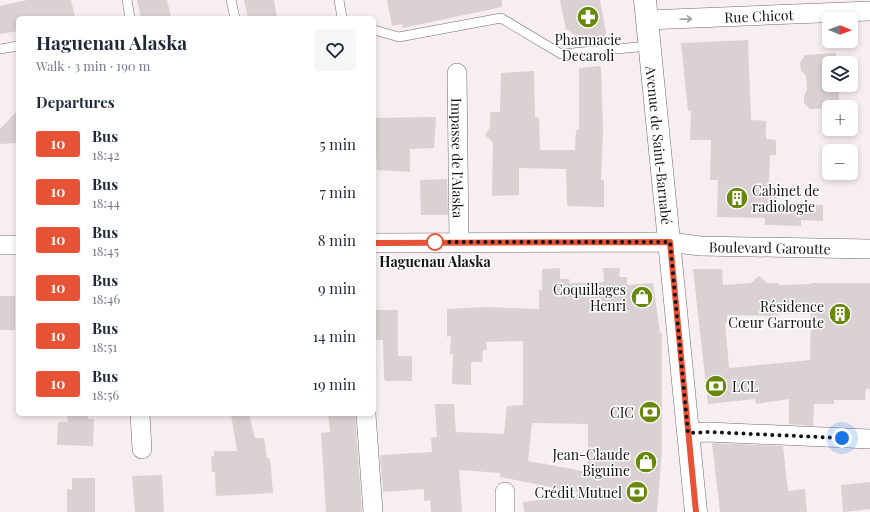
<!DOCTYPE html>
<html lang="en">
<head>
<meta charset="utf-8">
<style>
	:root { --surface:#fff; --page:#f6f6f7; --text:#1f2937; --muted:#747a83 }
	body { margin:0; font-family:"Playfair Display",serif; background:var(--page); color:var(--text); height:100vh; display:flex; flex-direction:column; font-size:15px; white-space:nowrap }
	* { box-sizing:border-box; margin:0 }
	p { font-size:13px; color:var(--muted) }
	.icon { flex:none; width:22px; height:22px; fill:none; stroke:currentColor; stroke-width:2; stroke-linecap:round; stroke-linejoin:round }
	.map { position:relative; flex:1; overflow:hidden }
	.side { position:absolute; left:16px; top:16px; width:360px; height:400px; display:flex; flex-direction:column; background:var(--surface); border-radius:6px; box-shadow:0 2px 6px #0003 }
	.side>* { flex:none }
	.badge { padding:0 8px; border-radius:3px; font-size:14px; line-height:26px }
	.needle { width:26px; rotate:91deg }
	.controls { position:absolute; left:822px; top:12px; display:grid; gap:8px }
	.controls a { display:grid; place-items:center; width:36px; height:36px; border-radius:6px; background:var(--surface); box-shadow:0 2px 6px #0003; font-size:20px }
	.you { position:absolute; width:20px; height:20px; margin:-10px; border:3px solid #fff; border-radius:50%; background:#1a73e8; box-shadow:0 0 0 6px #1a73e833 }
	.map>.badge { position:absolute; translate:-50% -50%; box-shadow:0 0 0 2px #fff }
	h2 { padding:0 20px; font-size:15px; line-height:36px }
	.round { display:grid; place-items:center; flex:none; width:42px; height:42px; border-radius:6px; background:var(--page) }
	.summary { display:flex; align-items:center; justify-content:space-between; height:68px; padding:0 20px }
	h1 { font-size:19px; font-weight:700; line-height:30px }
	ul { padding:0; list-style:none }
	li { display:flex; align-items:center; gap:12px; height:48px; padding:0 20px }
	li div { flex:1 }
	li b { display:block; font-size:15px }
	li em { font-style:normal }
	li .badge { min-width:44px; font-weight:700; text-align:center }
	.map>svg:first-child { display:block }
</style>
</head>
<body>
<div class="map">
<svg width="870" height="512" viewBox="0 0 870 512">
	<rect width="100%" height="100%" fill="#f7eef1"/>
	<!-- building -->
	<g fill="#dad1d3" fill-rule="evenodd">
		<polygon points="27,0 71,0 75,18 18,18 18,31 0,34 0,6"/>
		<polygon points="137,0 167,0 171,18 141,18"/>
		<polygon points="244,0 274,0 277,18 248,18"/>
		<polygon points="387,0 502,0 502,7 403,28 402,24 392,26"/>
		<polygon points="560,0 600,0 606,33 597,45 590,45 566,29"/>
		<polygon points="748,40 751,120 766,121 766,139 776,140 776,155 770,155 769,188 777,188 777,205 823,205 823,221 801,220 801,226 765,225 765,218 717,217 718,180 710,180 711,140 690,140 691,110 688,111 681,43"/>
		<polygon points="836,53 836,63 829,63 829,85 838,85 839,100 825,101 826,108 810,109 804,103 804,96 807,90 806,76 801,70 800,63 805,55"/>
		<polygon points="601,66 603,130 601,180 604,180 604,207 567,206 566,169 519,168 519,195 492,196 493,143 485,135 490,127 490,112 500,112 501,73 534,71 535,118 539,117 540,150 575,150 576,130 579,130 579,68"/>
		<polygon points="18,110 18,143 0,144 0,129"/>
		<polygon points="436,117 434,148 410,149 410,172 377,170 374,118"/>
		<polygon points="447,179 448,215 421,215 420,180"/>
		<path d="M560 268V279H569V283L604 282 603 268H620L619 277H627V285L653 283 660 333H662V449L657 512H524L523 502 585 494 500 477V473L459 470 462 512H431L430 500 424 501V489L383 492 380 455 432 452 431 438 437 437 435 404H454L456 432 504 434 507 406 523 405V341L486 342 487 350H483L482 362H471V385L452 384 453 354H450L451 336 447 337V309L485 307 539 309V290H542V269ZM532 423 588 424V472L528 461Z"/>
		<path d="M693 269H722L723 285 751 283 759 276 767 283H779V285L811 284V283H870V389H866L865 400H834V404H814L813 426 789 424V399L756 404 755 399 708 404ZM778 314H811L810 360 729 368 725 323H727V315L778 316Z"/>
		<rect x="0" y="296" width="15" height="34"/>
		<polygon points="374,310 398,310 398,356 412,356 412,381 386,381 384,378 383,340 374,340"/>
		<polygon points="231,414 249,414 255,438 264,438 267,458 270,458 273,493 216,496 215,472 212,472 211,456 214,456 214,451 237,451"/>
		<polygon points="328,414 355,414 362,512 326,512 321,433 330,432"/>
		<polygon points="67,415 88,415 88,419 94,419 93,446 57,445 58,422 68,422"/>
		<polygon points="712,443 783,446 788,491 805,489 807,512 720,512"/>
		<polygon points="162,475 164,512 135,512 132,476"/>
		<polygon points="72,478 95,478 95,512 67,512 67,489 72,490"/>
		<polygon points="870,482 870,509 843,512 841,485"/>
	</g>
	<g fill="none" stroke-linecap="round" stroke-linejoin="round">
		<!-- lane casing -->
		<g stroke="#726a6c" stroke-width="10">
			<g id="lane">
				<polyline points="127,0 130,18"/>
				<polyline points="231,0 235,18"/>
				<polyline points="339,0 342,18"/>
				<polyline points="374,30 399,37 501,18 561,54 649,46"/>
				<polyline points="0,49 18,46"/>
			</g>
		</g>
		<!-- street casing -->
		<g stroke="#726a6c" stroke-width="20">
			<g id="street">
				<path id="s1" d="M647 20 870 11"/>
				<path id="s2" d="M457 73 459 242"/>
				<path id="s3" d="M374 243 670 242 700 246 870 249"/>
				<polyline points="0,245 18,245"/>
				<polyline points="140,414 142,449"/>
				<polyline points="366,414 373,512"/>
				<polyline points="688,433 708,432 870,439"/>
				<polyline points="505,512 505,492"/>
			</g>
		</g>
		<!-- secondary casing -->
		<g stroke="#726a6c" stroke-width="23">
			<g id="secondary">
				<path id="s4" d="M645 0 696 512"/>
			</g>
		</g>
		<!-- lane -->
		<use href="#lane" stroke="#fff" stroke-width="9"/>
		<!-- street -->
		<use href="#street" stroke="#fff" stroke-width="19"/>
		<!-- secondary -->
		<use href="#secondary" stroke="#fff" stroke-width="22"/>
	</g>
	<!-- one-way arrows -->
	<defs><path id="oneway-shaft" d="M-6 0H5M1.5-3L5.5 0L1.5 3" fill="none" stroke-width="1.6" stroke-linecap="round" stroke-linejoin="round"/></defs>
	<use stroke="#a1a0a1" href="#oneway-shaft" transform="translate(686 19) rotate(-2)"/>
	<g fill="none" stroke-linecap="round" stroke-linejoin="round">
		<!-- line casing -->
		<g stroke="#fff" stroke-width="9">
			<polyline id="line" points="374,243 670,242 696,512"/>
		</g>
		<!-- line -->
		<use href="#line" stroke="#e75337" stroke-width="6"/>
		<!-- walk -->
		<polyline stroke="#151213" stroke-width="4" stroke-dasharray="0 7.2" points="435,242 670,242 688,433 708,432 842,438"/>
	</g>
	<!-- icons -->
	<defs>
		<g id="pharmacy-disc" transform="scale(1.15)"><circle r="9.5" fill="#678808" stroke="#fefefe"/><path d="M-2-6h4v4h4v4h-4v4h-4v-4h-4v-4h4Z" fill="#fff"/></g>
		<g id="building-disc" transform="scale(1.15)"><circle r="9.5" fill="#678808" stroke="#fefefe"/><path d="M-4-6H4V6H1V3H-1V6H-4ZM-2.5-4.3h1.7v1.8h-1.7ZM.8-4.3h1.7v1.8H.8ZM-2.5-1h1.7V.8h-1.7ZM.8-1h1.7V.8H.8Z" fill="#fff"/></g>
		<g id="shop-disc" transform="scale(1.15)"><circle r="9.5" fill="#678808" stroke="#fefefe"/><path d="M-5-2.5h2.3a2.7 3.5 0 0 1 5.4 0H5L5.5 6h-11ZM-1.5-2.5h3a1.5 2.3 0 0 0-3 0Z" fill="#fff"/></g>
		<g id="bank-disc" transform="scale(1.15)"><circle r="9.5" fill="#678808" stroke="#fefefe"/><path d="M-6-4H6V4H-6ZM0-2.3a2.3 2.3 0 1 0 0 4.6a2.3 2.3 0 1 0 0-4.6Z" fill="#fff"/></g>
	</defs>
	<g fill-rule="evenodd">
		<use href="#pharmacy-disc" x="588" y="17"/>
		<use href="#building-disc" x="737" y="198"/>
		<use href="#shop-disc" x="642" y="297"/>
		<use href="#building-disc" x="840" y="314"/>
		<use href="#bank-disc" x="716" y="386"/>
		<use href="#bank-disc" x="650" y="412"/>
		<use href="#shop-disc" x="646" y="462"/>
		<use href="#bank-disc" x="637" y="492"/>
	</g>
	<!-- markers -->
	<circle fill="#fff" stroke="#e75337" stroke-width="2" cx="435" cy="242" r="8"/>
	<g text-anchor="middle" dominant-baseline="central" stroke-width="3" stroke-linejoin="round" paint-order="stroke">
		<!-- street labels -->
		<g font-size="14" fill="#151213" stroke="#fefefe">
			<text stroke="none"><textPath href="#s1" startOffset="112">Rue Chicot</textPath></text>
			<text stroke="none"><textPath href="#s4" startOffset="146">Avenue de Saint-Barnabé</textPath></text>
			<text stroke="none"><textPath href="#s2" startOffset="85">Impasse de l'Alaska</textPath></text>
			<text stroke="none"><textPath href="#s3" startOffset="396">Boulevard Garoutte</textPath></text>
		</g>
		<!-- poi labels -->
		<g font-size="14" fill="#151213" stroke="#fefefe" text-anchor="end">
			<text x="588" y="39" text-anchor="middle">Pharmacie<tspan x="588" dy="16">Decaroli</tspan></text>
			<text x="752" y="190" text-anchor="start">Cabinet de<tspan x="752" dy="16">radiologie</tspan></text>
			<text x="626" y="289">Coquillages<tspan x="626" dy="16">Henri</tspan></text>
			<text x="824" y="306">Résidence<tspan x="824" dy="16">Cœur Garroute</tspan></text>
			<text x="732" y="386" text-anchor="start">LCL</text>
			<text x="634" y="412">CIC</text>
			<text x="630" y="454">Jean-Claude<tspan x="630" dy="16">Biguine</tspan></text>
			<text x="622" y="492">Crédit Mutuel</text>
		</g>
		<!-- stop labels -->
		<g font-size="14" font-weight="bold" fill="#151213" stroke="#fefefe">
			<text x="435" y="261">Haguenau Alaska</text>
		</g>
	</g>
</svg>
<div class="controls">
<a><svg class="needle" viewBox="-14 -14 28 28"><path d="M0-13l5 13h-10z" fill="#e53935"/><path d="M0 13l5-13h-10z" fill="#747a83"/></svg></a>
<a><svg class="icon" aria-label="layers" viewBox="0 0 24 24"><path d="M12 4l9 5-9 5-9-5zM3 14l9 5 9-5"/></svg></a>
<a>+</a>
<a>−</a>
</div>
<div class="you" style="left:842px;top:438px"></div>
<section class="side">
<div class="summary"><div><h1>Haguenau Alaska</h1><p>Walk · 3 min · 190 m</p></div><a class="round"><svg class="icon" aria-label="heart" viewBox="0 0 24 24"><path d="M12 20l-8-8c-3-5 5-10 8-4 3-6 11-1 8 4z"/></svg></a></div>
<h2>Departures</h2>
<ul>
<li><span class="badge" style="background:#e75337;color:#fff">10</span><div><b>Bus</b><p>18:42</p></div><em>5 min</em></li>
<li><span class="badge" style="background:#e75337;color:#fff">10</span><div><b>Bus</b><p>18:44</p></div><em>7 min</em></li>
<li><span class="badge" style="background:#e75337;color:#fff">10</span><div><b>Bus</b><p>18:45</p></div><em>8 min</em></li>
<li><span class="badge" style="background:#e75337;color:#fff">10</span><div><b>Bus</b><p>18:46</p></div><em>9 min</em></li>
<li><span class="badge" style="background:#e75337;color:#fff">10</span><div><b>Bus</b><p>18:51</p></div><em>14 min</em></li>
<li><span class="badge" style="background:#e75337;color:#fff">10</span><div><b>Bus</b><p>18:56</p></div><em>19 min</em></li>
</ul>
</section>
</div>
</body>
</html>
